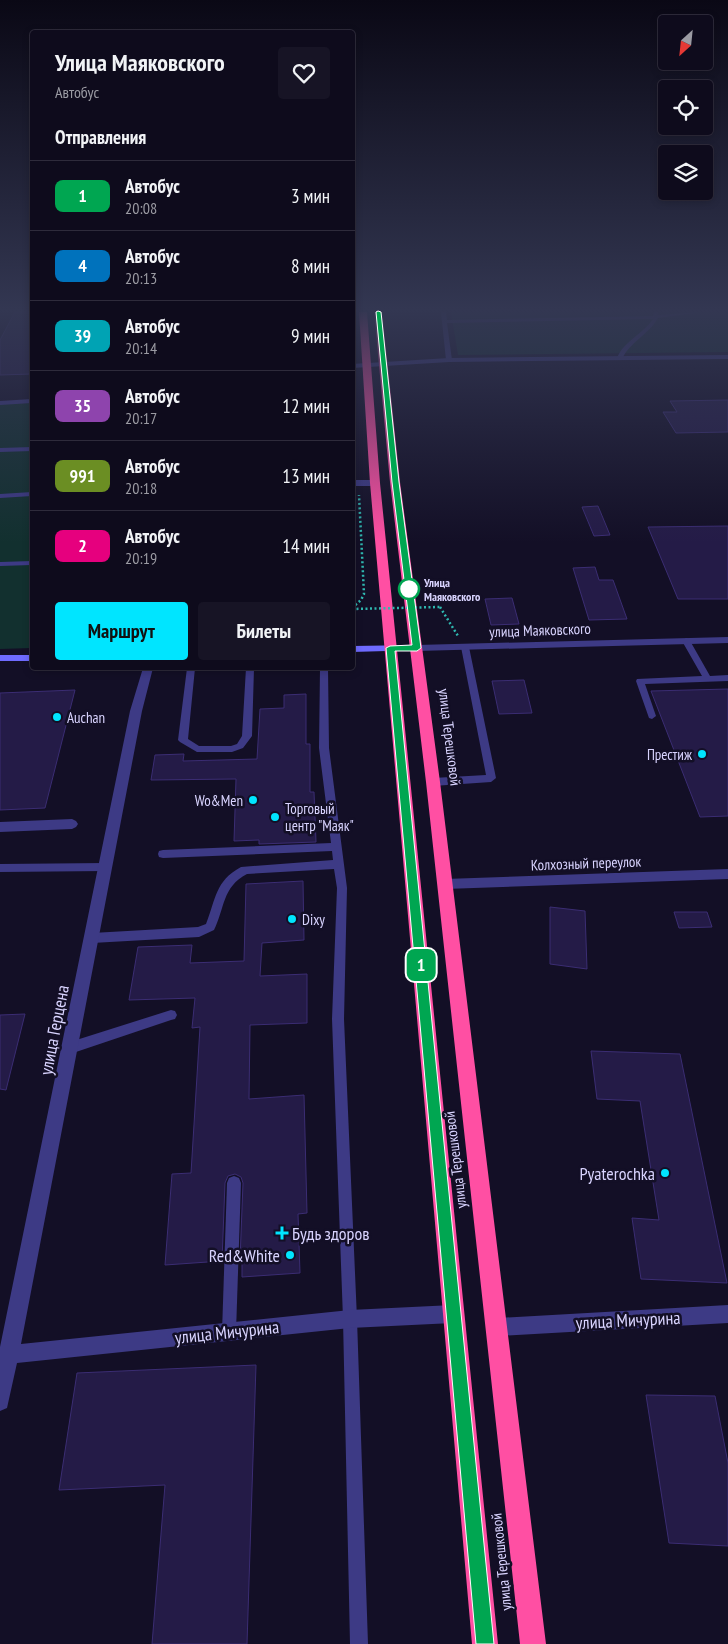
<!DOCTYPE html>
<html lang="ru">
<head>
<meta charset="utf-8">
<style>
	:root { --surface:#0e0b1c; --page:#171425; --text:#f1f3f6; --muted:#9b9ba3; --line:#2e2b3b; --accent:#00e5ff }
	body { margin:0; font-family:"PT Sans Narrow",sans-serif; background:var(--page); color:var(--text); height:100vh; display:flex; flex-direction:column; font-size:19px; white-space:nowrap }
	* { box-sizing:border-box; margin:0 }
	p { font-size:16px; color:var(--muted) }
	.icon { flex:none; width:28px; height:28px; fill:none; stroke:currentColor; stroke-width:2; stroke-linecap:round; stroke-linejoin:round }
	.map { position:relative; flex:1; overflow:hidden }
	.panel { position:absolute; left:30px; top:30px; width:325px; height:640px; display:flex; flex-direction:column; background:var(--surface); border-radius:5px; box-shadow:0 2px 8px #0003,0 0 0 1px var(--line) }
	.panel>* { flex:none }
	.badge { padding:0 10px; border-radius:8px; font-size:18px; line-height:32px }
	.needle { width:32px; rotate:207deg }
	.controls { position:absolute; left:658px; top:15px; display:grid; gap:10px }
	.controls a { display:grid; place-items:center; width:55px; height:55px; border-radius:5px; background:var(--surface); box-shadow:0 2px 8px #0003,0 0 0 1px var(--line); font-size:25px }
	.map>.badge { position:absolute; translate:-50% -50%; box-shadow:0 0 0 2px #fff }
	h2 { padding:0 25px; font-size:19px; line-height:45px }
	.round { display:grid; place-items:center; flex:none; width:52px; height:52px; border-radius:5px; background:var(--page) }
	.summary { display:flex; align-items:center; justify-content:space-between; height:85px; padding:0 25px }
	h1 { font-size:24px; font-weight:700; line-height:38px }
	.primary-button { display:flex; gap:10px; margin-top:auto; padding:10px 25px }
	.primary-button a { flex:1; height:58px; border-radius:5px; background:var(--accent); color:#111; font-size:20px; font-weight:700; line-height:58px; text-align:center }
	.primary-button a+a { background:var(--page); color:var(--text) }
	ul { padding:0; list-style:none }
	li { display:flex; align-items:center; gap:15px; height:70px; padding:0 25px; border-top:1px solid var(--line) }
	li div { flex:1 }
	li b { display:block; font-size:19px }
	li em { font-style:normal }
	li .badge { min-width:55px; font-weight:700; text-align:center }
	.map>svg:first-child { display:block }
</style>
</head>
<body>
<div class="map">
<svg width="728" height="1644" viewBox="0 0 728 1644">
	<rect width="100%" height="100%" fill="#130f26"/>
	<!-- green -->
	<g fill="#12302f">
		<polygon points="451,312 728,312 728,352 458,355"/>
		<polygon points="32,403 32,648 0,649 0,404"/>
	</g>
	<!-- building -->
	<g fill="#241b47" stroke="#3b2d73">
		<polygon points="15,312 32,312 32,374 0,375 0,340"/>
		<polygon points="728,400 728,432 676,433 663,412 677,412 670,401"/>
		<polygon points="598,506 610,535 594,536 582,507"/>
		<polygon points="728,526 728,599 678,599 648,527"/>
		<polygon points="595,567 599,580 613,580 627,619 589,620 573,568"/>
		<polygon points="512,598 519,624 491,625 485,599"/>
		<polygon points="524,680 532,713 499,714 492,681"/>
		<polygon points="728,689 728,816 700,817 651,691"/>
		<polygon points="75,690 45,808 0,810 0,693"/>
		<polygon points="306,694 306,744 310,744 310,792 314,792 316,842 259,844 259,840 234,841 236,779 151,780 155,755 184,754 183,761 257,759 260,709 284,708 284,695"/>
		<polygon points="303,881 304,940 262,943 260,976 307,974 307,1023 250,1025 249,1099 304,1095 307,1213 298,1214 300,1273 242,1277 242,1260 240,1260 243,1183 241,1177 235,1174 228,1176 225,1183 222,1261 165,1265 172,1174 191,1173 200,1027 192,1028 195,998 129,1000 138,947 192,945 190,963 244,961 246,884"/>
		<polygon points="550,907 585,911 587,969 550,964"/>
		<polygon points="674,912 707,912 712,927 679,928"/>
		<polygon points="25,1014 6,1090 0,1089 0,1015"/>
		<polygon points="591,1051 680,1054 727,1283 641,1279 632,1218 659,1220 640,1101 597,1099"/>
		<polygon points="256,1365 247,1644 152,1644 165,1485 59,1490 77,1373"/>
		<polygon points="646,1395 715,1396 728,1463 728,1546 669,1543"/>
	</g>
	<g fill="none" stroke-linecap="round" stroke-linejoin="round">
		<!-- path -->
		<g stroke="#2fb8b0" stroke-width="2.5" stroke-dasharray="2 2.5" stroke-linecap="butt">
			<polyline points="440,607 458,636"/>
			<polyline points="352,608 361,600 364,594 359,495"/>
		</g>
		<!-- lane -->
		<g fill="#3d3a85" fill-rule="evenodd">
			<path d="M441 312H446L447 320 653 316 654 312H658V315L702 312 658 318C648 335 630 342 622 359L620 360 617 358C624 341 643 334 653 319L447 323 452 360 449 362 446 360Z"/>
			<polygon points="32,447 32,451 0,452 0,448"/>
			<polygon points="32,492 32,496 0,498 0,494"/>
			<polygon points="32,561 32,565 0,566 0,562"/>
			<polygon points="686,638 689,639 710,676 728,675 728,681 645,684 656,716 652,719 649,718 636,681 637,679 702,676 682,641"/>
			<polygon points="465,644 469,647 496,778 491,782 433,786 428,782 433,778 486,775 461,647"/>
			<polygon points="187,668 195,668 188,739 199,746 231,746 237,744 242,736 246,668 254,668 252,736 243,748 232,752 197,752 180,742 178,740"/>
			<path d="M320 668H328L329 748 347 888 344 1019 357 1319 368 1644H350L343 1319 332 1019 337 888 334 869 247 874C222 887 225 908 214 930L199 937 92 943 88 941 86 938 88 935 92 933 198 927 206 924C216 899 215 881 241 867L333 860 332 851 163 858 159 857 158 854 159 851 163 850 331 843 319 748Z"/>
			<polygon points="106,863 110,864 111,867 110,870 106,871 0,872 0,864"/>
			<polygon points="171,1010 175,1011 177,1015 175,1019 171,1020 70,1054 66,1052 64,1048 66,1044 70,1042"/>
			<polygon points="234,1176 239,1178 241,1183 236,1332 234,1337 229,1339 224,1337 222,1332 227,1183 229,1178"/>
		</g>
		<!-- street -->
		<g fill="#3d3a85" fill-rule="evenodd">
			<polygon points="728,355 728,359 449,362 352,368 352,364 449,358"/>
			<polygon points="32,399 32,403 0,405 0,401"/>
			<polygon points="352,480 375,480 379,483 375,486 352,486"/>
			<polygon points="728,637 728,643 417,651 412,648 417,645"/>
			<polygon points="143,668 153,668 142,711 21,1344 350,1310 453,1305 460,1307 462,1314 460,1321 453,1323 350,1328 17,1363 7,1408 0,1411 0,1347 130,711"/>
			<polygon points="72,819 76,821 78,824 76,827 72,829 0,832 0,822"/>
			<polygon points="728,869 728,879 445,889 440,888 438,884 440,880 445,879"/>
			<polygon points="728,1305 728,1323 498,1336 491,1334 489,1327 491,1320 498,1318"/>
		</g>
		<!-- secondary -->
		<g fill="#6f6bff" fill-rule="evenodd">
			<polygon points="417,645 422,648 421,650 352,652 352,646"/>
			<rect x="0" y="655" width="32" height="6"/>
		</g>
		<!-- highway -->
		<g fill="#ff4fa3" fill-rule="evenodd">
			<polygon points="359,312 367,312 380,483 498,1644 472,1644 370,483"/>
			<polygon points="374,312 382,312 400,482 440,782 546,1644 520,1644 426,782 390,482"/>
		</g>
		<!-- path-bridge -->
		<polyline stroke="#2fb8b0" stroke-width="2.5" stroke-dasharray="2 2.5" stroke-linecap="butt" points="352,609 440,607"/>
	</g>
	<!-- sky -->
	<linearGradient id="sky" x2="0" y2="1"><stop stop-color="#0a0815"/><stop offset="0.57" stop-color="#333752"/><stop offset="1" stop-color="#333752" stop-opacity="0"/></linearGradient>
	<rect width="728" height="543" fill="url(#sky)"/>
	<!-- line -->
	<polygon fill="#00a651" stroke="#fff" points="378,311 381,312 399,482 421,648 417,651 395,651 494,1644 476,1644 386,648 390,646 412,645 392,482 376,312"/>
	<!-- markers -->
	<circle fill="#fff" stroke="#00a651" stroke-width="2.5" cx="409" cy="589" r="10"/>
	<g fill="#00e5ff" stroke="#130f26" stroke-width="2">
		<circle cx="57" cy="717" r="5"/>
		<circle cx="702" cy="754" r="5"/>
		<circle cx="253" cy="800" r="5"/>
		<circle cx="275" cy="817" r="5"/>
		<circle cx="292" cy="919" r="5"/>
		<circle cx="665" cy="1173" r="5"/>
		<path d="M279.5 1225.5h5v5h5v5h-5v5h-5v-5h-5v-5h5z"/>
		<circle cx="290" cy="1255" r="5"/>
	</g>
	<g text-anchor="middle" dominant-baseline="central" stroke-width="5" stroke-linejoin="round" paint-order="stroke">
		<!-- far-stop labels -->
		<g font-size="12" font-weight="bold" fill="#d9d4ff" stroke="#130f26" text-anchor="start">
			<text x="424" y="582">Улица<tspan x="424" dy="14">Маяковского</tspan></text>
		</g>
		<!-- street labels -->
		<g font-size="15" fill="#d9d4ff" stroke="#130f26">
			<text transform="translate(540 630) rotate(-2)">улица Маяковского</text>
			<text transform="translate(450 737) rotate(83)">улица Терешковой</text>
			<text transform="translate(586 863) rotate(-2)">Колхозный переулок</text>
			<text transform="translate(455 1160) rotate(-97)">улица Терешковой</text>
			<text transform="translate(501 1562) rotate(-96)">улица Терешковой</text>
		</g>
		<!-- poi labels -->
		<g font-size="15" fill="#d9d4ff" stroke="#130f26" text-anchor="start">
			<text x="67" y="717">Auchan</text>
			<text x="692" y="754" text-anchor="end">Престиж</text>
			<text x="243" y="800" text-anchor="end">Wo&amp;Men</text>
			<text x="285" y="808">Торговый<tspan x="285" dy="17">центр "Маяк"</tspan></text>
			<text x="302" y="919">Dixy</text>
		</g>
		<!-- near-street labels -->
		<g font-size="18" fill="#d9d4ff" stroke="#130f26">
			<text transform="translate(54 1030) rotate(-79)">улица Герцена</text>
			<text transform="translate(628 1320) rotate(-3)">улица Мичурина</text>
			<text transform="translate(227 1332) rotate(-6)">улица Мичурина</text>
		</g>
		<!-- near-poi labels -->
		<g font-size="18" fill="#d9d4ff" stroke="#130f26" text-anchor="end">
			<text x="655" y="1173">Pyaterochka</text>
			<text x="292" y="1233" text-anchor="start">Будь здоров</text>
			<text x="280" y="1255">Red&amp;White</text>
		</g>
	</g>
</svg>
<div class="controls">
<a><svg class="needle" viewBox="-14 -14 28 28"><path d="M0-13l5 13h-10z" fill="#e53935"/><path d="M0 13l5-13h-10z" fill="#9b9ba3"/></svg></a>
<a><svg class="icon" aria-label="locate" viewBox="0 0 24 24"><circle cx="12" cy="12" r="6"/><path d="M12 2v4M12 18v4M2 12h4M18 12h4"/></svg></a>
<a><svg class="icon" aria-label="layers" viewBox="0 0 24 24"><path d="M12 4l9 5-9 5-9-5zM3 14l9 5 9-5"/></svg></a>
</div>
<b class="badge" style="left:421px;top:965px;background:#00a651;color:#fff">1</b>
<section class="panel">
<div class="summary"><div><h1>Улица Маяковского</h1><p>Автобус</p></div><a class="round"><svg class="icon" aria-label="heart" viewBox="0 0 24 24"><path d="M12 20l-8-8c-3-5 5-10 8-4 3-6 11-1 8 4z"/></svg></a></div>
<h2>Отправления</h2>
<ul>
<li><span class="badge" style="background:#00a651;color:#fff">1</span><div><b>Автобус</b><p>20:08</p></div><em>3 мин</em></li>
<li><span class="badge" style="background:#0072bc;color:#fff">4</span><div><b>Автобус</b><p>20:13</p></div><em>8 мин</em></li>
<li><span class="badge" style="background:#00a3b4;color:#fff">39</span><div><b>Автобус</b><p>20:14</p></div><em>9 мин</em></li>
<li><span class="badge" style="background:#8e44ad;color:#fff">35</span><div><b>Автобус</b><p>20:17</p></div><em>12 мин</em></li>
<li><span class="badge" style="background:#6b8e23;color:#fff">991</span><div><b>Автобус</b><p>20:18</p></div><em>13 мин</em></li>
<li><span class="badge" style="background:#e6007e;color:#fff">2</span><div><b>Автобус</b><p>20:19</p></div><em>14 мин</em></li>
</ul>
<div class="primary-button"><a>Маршрут</a><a>Билеты</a></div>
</section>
</div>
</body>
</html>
